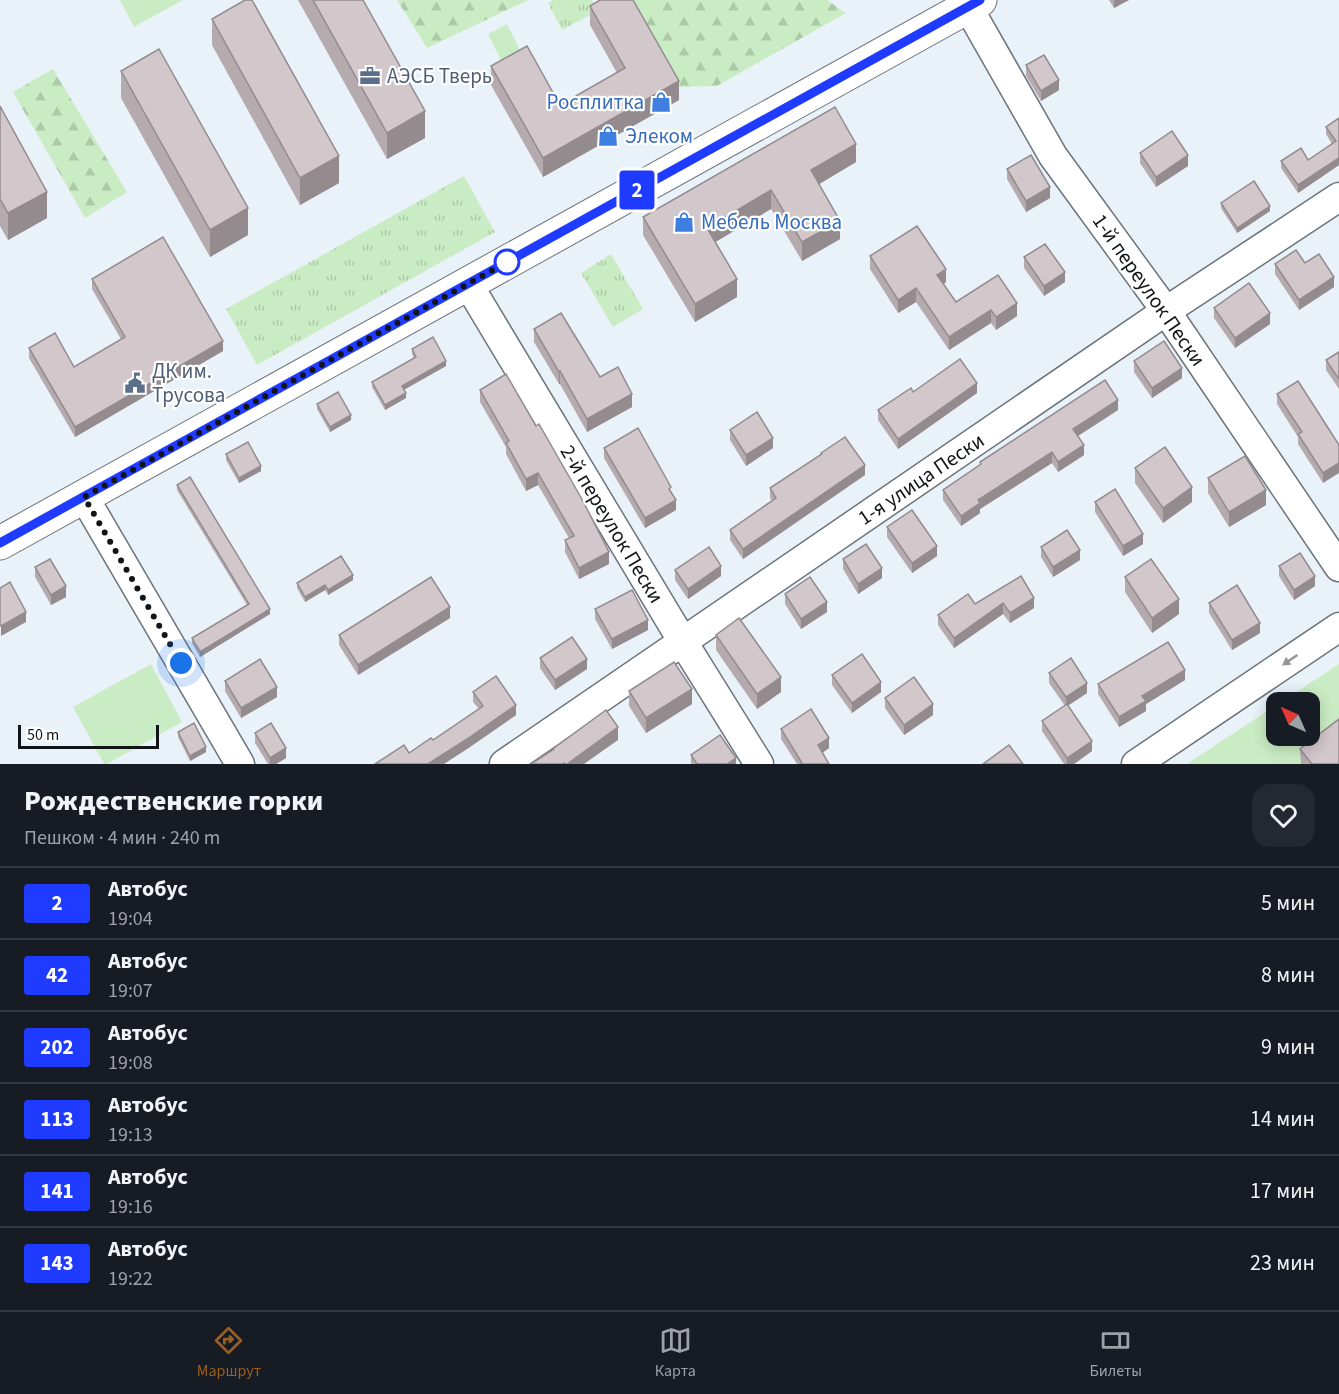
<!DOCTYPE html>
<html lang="ru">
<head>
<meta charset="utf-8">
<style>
	:root { --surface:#171b24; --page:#242831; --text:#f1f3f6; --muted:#9ea1a6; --line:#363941; --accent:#9c5f22 }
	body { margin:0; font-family:"Source Sans 3",sans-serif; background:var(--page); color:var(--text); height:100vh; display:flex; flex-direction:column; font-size:22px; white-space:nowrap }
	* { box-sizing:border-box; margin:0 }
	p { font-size:20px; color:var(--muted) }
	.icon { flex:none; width:33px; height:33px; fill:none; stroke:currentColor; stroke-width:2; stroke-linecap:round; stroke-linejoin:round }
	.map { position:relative; height:764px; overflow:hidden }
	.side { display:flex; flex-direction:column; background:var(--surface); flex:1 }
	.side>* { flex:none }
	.badge { padding:0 12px; border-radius:4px; font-size:21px; line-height:39px }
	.needle { width:39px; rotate:315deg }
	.controls { position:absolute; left:1266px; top:692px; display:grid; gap:12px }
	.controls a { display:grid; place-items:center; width:54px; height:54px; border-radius:12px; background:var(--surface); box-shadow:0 3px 15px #0003; font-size:30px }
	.scale { position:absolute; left:18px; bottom:15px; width:141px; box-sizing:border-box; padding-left:6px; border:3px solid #121417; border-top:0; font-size:16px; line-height:21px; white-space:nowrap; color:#121417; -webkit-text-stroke:4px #fff; paint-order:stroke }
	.you { position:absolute; width:30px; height:30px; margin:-15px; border:4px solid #fff; border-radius:50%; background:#1a73e8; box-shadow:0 0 0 9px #1a73e833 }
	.map>.badge { position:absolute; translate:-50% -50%; box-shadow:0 0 0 3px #fff }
	.round { display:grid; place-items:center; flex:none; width:63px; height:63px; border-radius:18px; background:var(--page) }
	.head { display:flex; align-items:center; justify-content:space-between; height:102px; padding:0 24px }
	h1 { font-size:28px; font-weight:800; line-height:45px }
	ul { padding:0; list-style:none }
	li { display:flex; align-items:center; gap:18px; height:72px; padding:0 24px; border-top:2px solid var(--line) }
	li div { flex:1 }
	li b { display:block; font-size:22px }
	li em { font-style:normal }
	li .badge { min-width:66px; font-weight:700; text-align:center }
	.dock { display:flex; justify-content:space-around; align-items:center; height:84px; border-top:2px solid var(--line); background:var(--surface); font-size:16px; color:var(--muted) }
	.dock a { display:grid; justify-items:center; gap:3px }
	.dock .on { color:var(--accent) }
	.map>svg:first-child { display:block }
</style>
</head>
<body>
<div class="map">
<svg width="1339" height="764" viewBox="0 0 1339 764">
	<defs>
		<pattern id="forest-firs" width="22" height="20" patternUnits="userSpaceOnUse" patternTransform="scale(1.5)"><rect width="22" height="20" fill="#caecc4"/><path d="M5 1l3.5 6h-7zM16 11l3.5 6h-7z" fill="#accaa8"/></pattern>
		<pattern id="park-tufts" width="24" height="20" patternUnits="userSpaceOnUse" patternTransform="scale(1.5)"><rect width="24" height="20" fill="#caecc4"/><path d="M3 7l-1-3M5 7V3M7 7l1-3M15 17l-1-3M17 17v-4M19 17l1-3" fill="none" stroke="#accaa8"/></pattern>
	</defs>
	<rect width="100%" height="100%" fill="#e9f2f9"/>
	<!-- green -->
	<g fill="#caecc4">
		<polygon points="120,0 183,0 134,27"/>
		<polygon points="507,24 523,56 504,66 488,34"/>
		<polygon points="151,664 182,722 107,764 104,764 73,707"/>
		<polygon points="1339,664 1339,764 1187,764 1276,705 1276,735 1310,735 1310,702 1281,702"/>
	</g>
	<!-- forest -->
	<g fill="url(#forest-firs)">
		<polygon points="397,0 528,0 427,48"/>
		<polygon points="630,0 827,0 846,13 717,86 680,87"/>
		<polygon points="53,69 127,192 85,218 13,92"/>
	</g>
	<!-- park -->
	<g fill="url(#park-tufts)">
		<polygon points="553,0 592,0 598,11 562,30 548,3"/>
		<polygon points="464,176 495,232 257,365 226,309"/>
		<polygon points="611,254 643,309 613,327 581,273"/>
	</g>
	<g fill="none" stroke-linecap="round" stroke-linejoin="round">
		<!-- minor casing -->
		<g stroke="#6c737a" stroke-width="31">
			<g id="minor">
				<polyline points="968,7 1053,156 1166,311 1339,567"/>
				<polyline points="468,284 683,642 759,764"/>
				<polyline points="84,497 240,764"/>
				<polyline points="504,764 1166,311 1339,197"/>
				<polyline points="1136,764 1339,627"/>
			</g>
		</g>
		<!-- major casing -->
		<g stroke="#6c737a" stroke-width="35">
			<polyline id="major" points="0,543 980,0"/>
		</g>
		<!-- minor -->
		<use href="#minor" stroke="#fff" stroke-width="28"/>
		<!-- major -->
		<use href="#major" stroke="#fff" stroke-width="33"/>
	</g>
	<!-- wall -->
	<g fill="#b5abaf">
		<polygon points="298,0 363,0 425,138 387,159"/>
		<polygon points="1109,0 1129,0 1114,8"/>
		<polygon points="590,6 679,100 543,177 491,85 491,66 560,105 617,73 590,25"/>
		<polygon points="212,19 339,183 300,205 212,45"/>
		<polygon points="1026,65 1059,90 1041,101 1026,76"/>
		<polygon points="121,71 248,235 210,257 121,98"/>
		<polygon points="0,106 47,218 8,240 0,226"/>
		<polygon points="1339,118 1339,165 1298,193 1281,168 1281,161 1308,160 1332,144 1326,134 1326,127"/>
		<polygon points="790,134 856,162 819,184 840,239 802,261 771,209 715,242 737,297 695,322 643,235 643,217"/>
		<polygon points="1140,153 1188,166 1156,187 1140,163"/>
		<polygon points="1007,169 1050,198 1026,212 1007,179"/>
		<polygon points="1221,203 1270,211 1237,233 1221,208"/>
		<polygon points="870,256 946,282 944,284 956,302 1017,316 996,330 991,323 949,350 916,302 898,313 870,269"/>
		<polygon points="1024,257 1065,282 1044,296 1024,268"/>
		<polygon points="1305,263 1334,287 1299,310 1275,274 1275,264"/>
		<polygon points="92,279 223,351 75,437 29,358 29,348 74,367 121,339 92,289"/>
		<polygon points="1214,308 1270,324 1235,348 1214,318"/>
		<polygon points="534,329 600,377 632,407 587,432 560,384 559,384 534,342"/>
		<polygon points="412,349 446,366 404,389 406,398 385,410 372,387 372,382 414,358 412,354"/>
		<polygon points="1339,352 1339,389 1326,370 1326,360"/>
		<polygon points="1134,361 1182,378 1152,398 1134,372"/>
		<polygon points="480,390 609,564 579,579 565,552 565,540 569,538 538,485 526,491 506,454 506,447 480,402"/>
		<polygon points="977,393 898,449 878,420 878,410"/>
		<polygon points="1277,394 1339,445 1323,483 1298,444 1298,437 1277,404"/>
		<polygon points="317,404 351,420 330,432 317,409"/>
		<polygon points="1118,410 1078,436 1084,455 1058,472 1052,463 980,509 980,513 961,526 943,500 943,490 980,465 980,462"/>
		<polygon points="730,430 773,448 746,466 730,440"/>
		<polygon points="604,448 671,492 676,510 645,528 604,458"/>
		<polygon points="226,454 261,471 239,483 226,460"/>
		<polygon points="1135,468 1192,502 1163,523 1135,483"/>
		<polygon points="865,475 743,559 730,540 730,530 772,501 770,498 770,488"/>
		<polygon points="1208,478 1266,505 1229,527 1208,493"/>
		<polygon points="177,485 270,614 200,657 192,643 192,638 247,605 177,490"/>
		<polygon points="1095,502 1143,544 1123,556 1095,512"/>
		<polygon points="887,527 937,556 912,573 887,537"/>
		<polygon points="1041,547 1080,560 1053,577 1041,557"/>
		<polygon points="843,559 882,578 858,594 843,569"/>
		<polygon points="1279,566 1315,586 1294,600 1279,576"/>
		<polygon points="35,567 66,597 51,605 35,577"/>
		<polygon points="675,570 721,576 688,599 675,580"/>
		<polygon points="1021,576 1034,608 1010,623 1003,614 954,648 938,625 938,615 975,604"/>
		<polygon points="1125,577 1179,614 1152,633 1125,592"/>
		<polygon points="353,580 328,595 325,590 305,602 297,588 297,583"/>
		<polygon points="785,594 827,612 801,629 785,604"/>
		<polygon points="1209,603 1260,633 1232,650 1209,613"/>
		<polygon points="595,609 648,630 612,649 595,619"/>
		<polygon points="450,618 358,675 339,645 339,635"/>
		<polygon points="716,635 781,692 757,709 716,650"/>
		<polygon points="540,658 587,669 555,690 540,668"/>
		<polygon points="1049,673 1087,693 1068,705 1092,751 1074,764 1064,764 1042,731 1042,721 1065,706 1049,683"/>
		<polygon points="832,675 881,692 852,713 832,685"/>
		<polygon points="1185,680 1146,704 1146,711 1119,727 1098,694 1098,684"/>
		<polygon points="225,681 277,697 241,718 225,691"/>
		<polygon points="629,691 692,704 646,733 629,706"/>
		<polygon points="473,692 516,715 467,749 409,753 433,740 479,709 473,702"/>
		<polygon points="885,698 933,715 904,735 885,708"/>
		<polygon points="781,729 829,748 822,753 829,764 797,764 781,739"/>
		<polygon points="178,732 206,752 190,761 178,737"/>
		<polygon points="255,733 286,758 276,764 268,764 255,743"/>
		<polygon points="1300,749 1339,764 1301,764"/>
		<polygon points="691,755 736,764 691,764"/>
	</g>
	<!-- shaded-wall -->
	<g fill="#938b8e">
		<polygon points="1114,0 1129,0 1114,8"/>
		<polygon points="1059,80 1059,90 1041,101 1041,91"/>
		<polygon points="679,81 679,100 543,177 543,158"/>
		<polygon points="425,111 425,138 387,159 387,133"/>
		<polygon points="856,144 856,162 811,189 811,170"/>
		<polygon points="1188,155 1188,166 1156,187 1156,177"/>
		<polygon points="339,156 339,183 300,205 300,178"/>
		<polygon points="1339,158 1339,165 1298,193 1298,185"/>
		<polygon points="1050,187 1050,198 1026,212 1026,201"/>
		<polygon points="771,190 771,209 707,247 707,228"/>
		<polygon points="47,192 47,218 8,240 8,213"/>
		<polygon points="1270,206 1270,211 1237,233 1237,228"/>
		<polygon points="248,208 248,235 210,257 210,230"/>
		<polygon points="840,221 840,239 802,261 802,242"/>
		<polygon points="946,269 946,282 937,288 937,275"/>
		<polygon points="1065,272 1065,282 1044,296 1044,286"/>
		<polygon points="1334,277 1334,287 1299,310 1299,300"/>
		<polygon points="737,279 737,297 695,322 695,304"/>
		<polygon points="916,288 916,302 898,313 898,300"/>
		<polygon points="1017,303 1017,316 996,330 996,317"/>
		<polygon points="991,310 991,323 949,350 949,337"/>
		<polygon points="1270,313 1270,324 1235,348 1235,338"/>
		<polygon points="223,341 223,351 75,437 75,427"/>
		<polygon points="446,361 446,366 402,391 402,386"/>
		<polygon points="1182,368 1182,378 1152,398 1152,388"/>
		<polygon points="560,371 560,384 559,384 559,372"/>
		<polygon points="977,383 977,393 898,449 898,439"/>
		<polygon points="406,393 406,398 385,410 385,405"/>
		<polygon points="632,394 632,407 587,432 587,419"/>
		<polygon points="1118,400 1118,410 1073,439 1073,429"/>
		<polygon points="351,415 351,420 330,432 330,427"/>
		<polygon points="773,438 773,448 746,466 746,455"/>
		<polygon points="1084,445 1084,455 1058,472 1058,462"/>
		<polygon points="1052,452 1052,463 980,509 980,513 961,526 961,516 978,500"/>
		<polygon points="1339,463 1339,473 1323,483 1323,473"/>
		<polygon points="865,465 865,475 743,559 743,549"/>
		<polygon points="261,466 261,471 239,483 239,478"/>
		<polygon points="538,473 538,485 526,491 526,479"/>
		<polygon points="1192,487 1192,502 1163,523 1163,508"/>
		<polygon points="1266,490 1266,505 1229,527 1229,512"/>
		<polygon points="676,500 676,510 645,528 645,518"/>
		<polygon points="1143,534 1143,544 1123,556 1123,546"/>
		<polygon points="937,546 937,556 912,573 912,563"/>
		<polygon points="1080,550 1080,560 1053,577 1053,567"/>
		<polygon points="609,552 609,564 579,579 579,568"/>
		<polygon points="721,566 721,576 688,599 688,589"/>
		<polygon points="882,568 882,578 858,594 858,584"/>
		<polygon points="353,575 353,580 328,595 328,590"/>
		<polygon points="1315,576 1315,586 1294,600 1294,590"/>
		<polygon points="325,585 325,590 305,602 305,597"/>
		<polygon points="66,586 66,597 51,605 51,595"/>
		<polygon points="1034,598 1034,608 1010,623 1010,613"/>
		<polygon points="1179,599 1179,614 1152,633 1152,618"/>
		<polygon points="827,602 827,612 801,629 801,619"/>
		<polygon points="1003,603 1003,614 954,648 954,638"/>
		<polygon points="450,607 450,618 358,675 358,665"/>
		<polygon points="270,609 270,614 200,657 200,652"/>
		<polygon points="26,612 26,622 1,636 1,626"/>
		<polygon points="648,620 648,630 612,649 612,639"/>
		<polygon points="1260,623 1260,633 1232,650 1232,640"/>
		<polygon points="587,659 587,669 555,690 555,680"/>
		<polygon points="1185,670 1185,680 1146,704 1146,711 1119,727 1119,717 1142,696"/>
		<polygon points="781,677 781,692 757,709 757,694"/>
		<polygon points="881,682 881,692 852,713 852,703"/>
		<polygon points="1087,683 1087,693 1066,707 1066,697"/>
		<polygon points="277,687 277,697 241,718 241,708"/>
		<polygon points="692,689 692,704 646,733 646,718"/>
		<polygon points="933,704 933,715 904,735 904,725"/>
		<polygon points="516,705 516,715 467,749 444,764 428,764"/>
		<polygon points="618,727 618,740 584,764 567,764"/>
		<polygon points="829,738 829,748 818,756 818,745"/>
		<polygon points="1092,741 1092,751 1074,764 1067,764 1067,758"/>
		<polygon points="206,747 206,752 190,761 190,756"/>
		<polygon points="286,748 286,758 276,764 270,764 270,758"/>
		<polygon points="736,758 736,764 727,764"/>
	</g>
	<!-- building -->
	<g fill="#d2c7cb" stroke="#938b8e" stroke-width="1.5">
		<polygon points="245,0 252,0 339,156 300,178 212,19"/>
		<polygon points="313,0 363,0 425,111 387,133"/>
		<polygon points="600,0 633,0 679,81 543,158 491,66 527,46 560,105 625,68 590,6"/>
		<polygon points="159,49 248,208 210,230 121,71"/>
		<polygon points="1044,55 1059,80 1041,91 1026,65"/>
		<polygon points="0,106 47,192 8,213 0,199"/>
		<polygon points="835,107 856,144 811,170 840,221 802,242 771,190 707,228 737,279 695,304 643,217"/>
		<polygon points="1339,118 1339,158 1298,185 1281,161 1301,148 1308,160 1336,141 1326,127"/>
		<polygon points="1172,131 1188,155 1156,177 1140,153"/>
		<polygon points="1031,155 1050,187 1026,201 1007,169"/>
		<polygon points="1254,181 1270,206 1237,228 1221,203"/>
		<polygon points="917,226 946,269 937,275 956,302 998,275 1017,303 996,317 991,310 949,337 916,288 898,300 870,256"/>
		<polygon points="163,237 223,341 75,427 29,348 55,333 74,367 125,337 92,279"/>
		<polygon points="1045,244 1065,272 1044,286 1024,257"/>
		<polygon points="1296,250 1305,263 1319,254 1334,277 1299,300 1275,264"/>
		<polygon points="1249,283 1270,313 1235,338 1214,308"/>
		<polygon points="561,313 600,377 618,367 632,394 587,419 560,371 559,372 534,329"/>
		<polygon points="433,337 446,361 402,386 406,393 385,405 372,382 416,357 412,349"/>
		<polygon points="1164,341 1182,368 1152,388 1134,361"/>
		<polygon points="1339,352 1339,379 1326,360"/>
		<polygon points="960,359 977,383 898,439 878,410 911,388 913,392"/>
		<polygon points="506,374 536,426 539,424 583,501 609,552 579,568 565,540 574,536 538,473 526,479 506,443 509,441 480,390"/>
		<polygon points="1105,380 1118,400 1073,429 1084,445 1058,462 1052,452 978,500 980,503 961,516 943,490 981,464 980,462"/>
		<polygon points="1298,381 1339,445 1339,463 1323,473 1298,434 1302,432 1277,394"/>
		<polygon points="338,392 351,415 330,427 317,404"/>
		<polygon points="757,412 773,438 746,455 730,430"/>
		<polygon points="638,428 671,487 669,489 676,500 645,518 604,448"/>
		<polygon points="845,437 865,465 743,549 730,530 776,498 770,488 822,454 821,453"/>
		<polygon points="248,442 261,466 239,478 226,454"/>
		<polygon points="1165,447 1192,487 1163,508 1135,468"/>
		<polygon points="1245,456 1266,490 1229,512 1208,478"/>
		<polygon points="190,477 270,609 200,652 192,638 249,604 177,485"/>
		<polygon points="1115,489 1143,534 1123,546 1095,502"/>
		<polygon points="912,510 937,546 912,563 887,527"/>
		<polygon points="1067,530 1080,550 1053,567 1041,547"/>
		<polygon points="866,544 882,568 858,584 843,559"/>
		<polygon points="709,547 721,566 688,589 675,570"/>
		<polygon points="1300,553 1315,576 1294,590 1279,566"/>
		<polygon points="341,556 353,575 328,590 325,585 305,597 297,583"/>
		<polygon points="50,559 66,586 51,595 35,567"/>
		<polygon points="1151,559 1179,599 1152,618 1125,577"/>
		<polygon points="1021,576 1034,598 1010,613 1003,603 954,638 938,615 968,594 975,604"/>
		<polygon points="431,577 450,607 358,665 339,635"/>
		<polygon points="810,577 827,602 801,619 785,594"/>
		<polygon points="10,582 26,612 1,626 0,624 0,588"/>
		<polygon points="1237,585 1260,623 1232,640 1209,603"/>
		<polygon points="632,590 648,620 612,639 595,609"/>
		<polygon points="739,618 781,677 757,694 716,635"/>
		<polygon points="572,637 587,659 555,680 540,658"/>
		<polygon points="1168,642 1185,670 1142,696 1146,701 1119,717 1098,684"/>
		<polygon points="862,654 881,682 852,703 832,675"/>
		<polygon points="1071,658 1087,683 1066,697 1049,673"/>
		<polygon points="260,659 277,687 241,708 225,681"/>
		<polygon points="674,662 692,689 646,718 629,691"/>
		<polygon points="496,676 516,705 467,739 428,764 375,764 404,745 409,753 431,738 433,740 483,706 473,692"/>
		<polygon points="914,677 933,704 904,725 885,698"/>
		<polygon points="1067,704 1092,741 1067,758 1042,721"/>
		<polygon points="811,709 829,738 818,745 829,764 800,764 802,763 781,729"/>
		<polygon points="606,710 618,727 567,764 565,764 564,763 562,764 531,764 554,749 554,748"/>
		<polygon points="1339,719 1339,764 1312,764 1300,749"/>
		<polygon points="194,723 206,747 190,756 178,732"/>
		<polygon points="271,723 286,748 270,758 255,733"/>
		<polygon points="720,735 736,758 727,764 697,764 691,755"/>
		<polygon points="1009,745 1023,764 983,764"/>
	</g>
	<!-- one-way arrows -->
	<defs><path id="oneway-solid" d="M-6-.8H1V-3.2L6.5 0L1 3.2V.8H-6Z" transform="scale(1.5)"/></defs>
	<use fill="#949597" href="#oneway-solid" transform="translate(1290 660) rotate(146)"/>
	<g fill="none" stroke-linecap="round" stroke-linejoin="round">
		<!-- line casing -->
		<g stroke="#fff" stroke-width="14">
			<polyline id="line" points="0,543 980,0"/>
		</g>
		<!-- line -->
		<use href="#line" stroke="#1f3bff" stroke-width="9"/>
		<!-- walk -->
		<polyline stroke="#121417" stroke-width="6" stroke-dasharray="0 10.8" points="181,663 84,497 507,262"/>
	</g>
	<!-- icons -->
	<defs>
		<g id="office-bare" transform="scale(1.62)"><path d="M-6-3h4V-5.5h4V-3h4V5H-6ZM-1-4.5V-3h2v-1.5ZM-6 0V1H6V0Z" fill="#5c6f8a" stroke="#fff" stroke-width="2.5" paint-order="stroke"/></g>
		<g id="shop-bare" transform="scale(1.62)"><path d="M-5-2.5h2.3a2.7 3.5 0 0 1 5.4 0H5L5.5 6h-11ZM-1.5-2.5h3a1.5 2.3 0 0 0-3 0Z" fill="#3f7fe0" stroke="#fff" stroke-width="2.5" paint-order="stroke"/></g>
		<g id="civic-bare" transform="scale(1.62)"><path d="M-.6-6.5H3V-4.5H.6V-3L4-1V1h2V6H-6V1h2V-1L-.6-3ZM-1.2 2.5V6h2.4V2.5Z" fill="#5c6f8a" stroke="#fff" stroke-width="2.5" paint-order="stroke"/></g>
	</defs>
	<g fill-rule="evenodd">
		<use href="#office-bare" x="370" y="76"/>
		<use href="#shop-bare" x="661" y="102"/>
		<use href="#shop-bare" x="608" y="136"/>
		<use href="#shop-bare" x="684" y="222"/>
		<use href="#civic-bare" x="135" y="383"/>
	</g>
	<!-- markers -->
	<circle fill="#fff" stroke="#1f3bff" stroke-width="3" cx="507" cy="262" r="12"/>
	<g text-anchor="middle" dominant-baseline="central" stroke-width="4.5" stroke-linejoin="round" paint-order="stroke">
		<!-- service labels -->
		<g font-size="21" fill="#4e5e75" stroke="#fff" text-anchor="start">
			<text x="387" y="76">АЭСБ Тверь</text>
			<text x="152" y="371">ДК им.<tspan x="152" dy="24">Трусова</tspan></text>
		</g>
		<!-- shop labels -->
		<g font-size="21" fill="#366cbe" stroke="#fff" text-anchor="start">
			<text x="644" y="102" text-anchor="end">Росплитка</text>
			<text x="625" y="136">Элеком</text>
			<text x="701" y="222">Мебель Москва</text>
		</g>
		<!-- street labels -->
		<g font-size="21" fill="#121417" stroke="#fff">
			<text transform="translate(1149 290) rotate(55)">1-й переулок Пески</text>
			<text transform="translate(921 479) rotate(-34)">1-я улица Пески</text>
			<text transform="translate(612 524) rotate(59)">2-й переулок Пески</text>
		</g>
	</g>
</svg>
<div class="controls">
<a><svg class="needle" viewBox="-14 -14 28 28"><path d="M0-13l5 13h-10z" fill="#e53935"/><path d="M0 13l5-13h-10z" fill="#9ea1a6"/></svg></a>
</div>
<div class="scale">50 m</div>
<div class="you" style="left:181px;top:663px"></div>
<b class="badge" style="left:637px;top:190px;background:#1f3bff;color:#fff">2</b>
</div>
<section class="side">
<div class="head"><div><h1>Рождественские горки</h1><p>Пешком · 4 мин · 240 m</p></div><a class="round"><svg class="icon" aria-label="heart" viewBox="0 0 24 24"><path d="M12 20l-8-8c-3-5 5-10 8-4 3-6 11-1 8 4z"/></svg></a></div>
<ul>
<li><span class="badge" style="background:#1f3bff;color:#fff">2</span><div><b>Автобус</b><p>19:04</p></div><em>5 мин</em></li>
<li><span class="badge" style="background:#1f3bff;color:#fff">42</span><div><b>Автобус</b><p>19:07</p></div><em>8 мин</em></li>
<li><span class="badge" style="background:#1f3bff;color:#fff">202</span><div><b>Автобус</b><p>19:08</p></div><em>9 мин</em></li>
<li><span class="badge" style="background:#1f3bff;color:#fff">113</span><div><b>Автобус</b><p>19:13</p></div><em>14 мин</em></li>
<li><span class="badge" style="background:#1f3bff;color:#fff">141</span><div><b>Автобус</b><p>19:16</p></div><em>17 мин</em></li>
<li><span class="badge" style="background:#1f3bff;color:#fff">143</span><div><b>Автобус</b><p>19:22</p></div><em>23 мин</em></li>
</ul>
</section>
<nav class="dock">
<a class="on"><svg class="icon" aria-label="directions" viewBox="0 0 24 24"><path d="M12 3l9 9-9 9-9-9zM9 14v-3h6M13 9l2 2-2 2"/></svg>Маршрут</a>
<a><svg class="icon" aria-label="map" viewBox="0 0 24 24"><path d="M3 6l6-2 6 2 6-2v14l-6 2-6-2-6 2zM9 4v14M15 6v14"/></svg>Карта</a>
<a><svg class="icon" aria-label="tickets" viewBox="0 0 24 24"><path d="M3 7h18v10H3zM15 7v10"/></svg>Билеты</a>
</nav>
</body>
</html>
